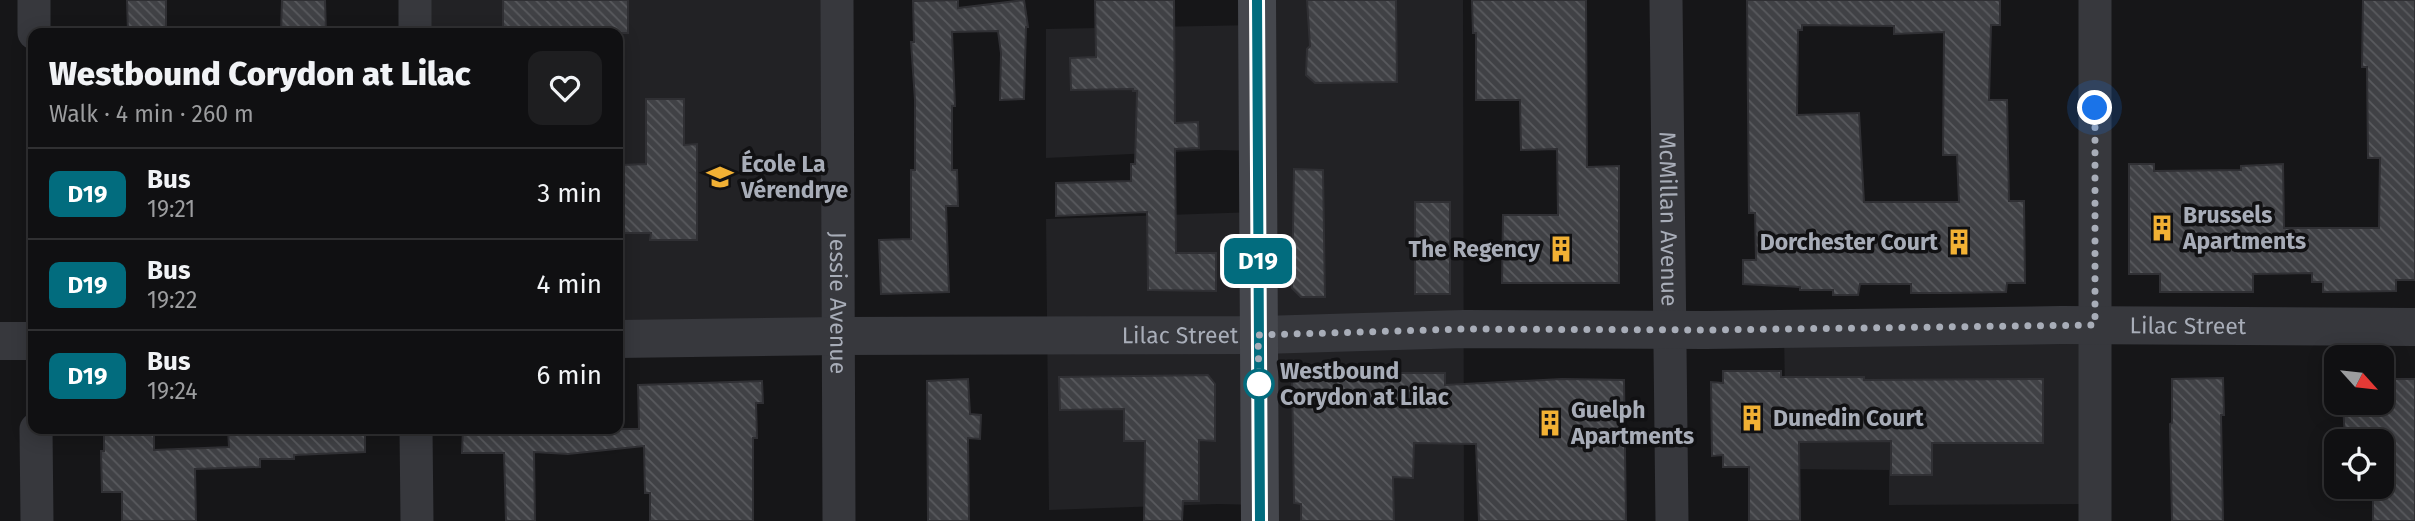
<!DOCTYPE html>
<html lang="en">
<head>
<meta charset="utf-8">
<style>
	:root { --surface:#101012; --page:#1e1e20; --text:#f1f3f6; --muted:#9c9d9f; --line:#303032 }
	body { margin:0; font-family:"Fira Sans",sans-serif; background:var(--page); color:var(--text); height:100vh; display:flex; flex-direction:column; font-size:26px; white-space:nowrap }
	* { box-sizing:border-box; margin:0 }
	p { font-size:23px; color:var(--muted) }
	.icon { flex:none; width:38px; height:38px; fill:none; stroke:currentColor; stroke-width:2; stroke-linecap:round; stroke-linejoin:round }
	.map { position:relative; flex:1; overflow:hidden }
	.sheet { position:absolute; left:28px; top:28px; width:595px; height:406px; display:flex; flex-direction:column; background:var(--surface); border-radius:14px; box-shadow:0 4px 18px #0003,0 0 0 2px var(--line) }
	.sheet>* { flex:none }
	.badge { padding:0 14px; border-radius:10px; font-size:24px; line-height:46px }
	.needle { width:46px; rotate:117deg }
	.fabs { position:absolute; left:2324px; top:345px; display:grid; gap:14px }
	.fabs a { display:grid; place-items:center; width:70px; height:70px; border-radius:14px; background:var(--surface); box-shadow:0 4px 18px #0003,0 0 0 2px var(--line); font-size:35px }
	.you { position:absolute; width:35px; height:35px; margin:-18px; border:5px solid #fff; border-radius:50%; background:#1a73e8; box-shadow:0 0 0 10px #1a73e833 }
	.map>.badge { position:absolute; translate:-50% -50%; box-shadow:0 0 0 4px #fff }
	.round { display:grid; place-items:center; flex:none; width:74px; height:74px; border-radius:14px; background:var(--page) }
	.head { display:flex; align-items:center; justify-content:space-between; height:119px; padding:0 21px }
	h1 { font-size:33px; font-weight:800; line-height:52px }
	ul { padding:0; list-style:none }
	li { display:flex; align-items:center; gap:21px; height:91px; padding:0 21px; border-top:2px solid var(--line) }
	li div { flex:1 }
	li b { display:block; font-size:26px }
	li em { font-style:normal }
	li .badge { min-width:77px; font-weight:700; text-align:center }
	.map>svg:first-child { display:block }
</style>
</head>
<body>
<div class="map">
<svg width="2415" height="521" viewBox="0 0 2415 521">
	<defs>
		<pattern id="building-back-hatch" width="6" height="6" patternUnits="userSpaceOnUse" patternTransform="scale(1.75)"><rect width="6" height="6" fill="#404145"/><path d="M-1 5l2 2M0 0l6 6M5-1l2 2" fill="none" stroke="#595a5e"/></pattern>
	</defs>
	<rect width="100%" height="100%" fill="#161618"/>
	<!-- built -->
	<g fill="#222225">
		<polygon points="425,0 823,0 822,320 618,320 618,33 425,33"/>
		<polygon points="1258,0 1463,0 1464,521 1261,521 1260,505 1218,504 1049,510 1046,219 1257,212 1257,151 1216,150 1046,158 1046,29 1257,25"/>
		<polygon points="2095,325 2095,504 1889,505 1889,470 1786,469 1784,328"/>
	</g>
	<!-- building -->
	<g fill="url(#building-back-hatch)" stroke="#303034" stroke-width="2" fill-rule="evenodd">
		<polygon points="127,0 166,0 166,33 128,33"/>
		<polygon points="282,0 325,0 326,33 281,33"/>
		<rect x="503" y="0" width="125" height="33"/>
		<polygon points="958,0 958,8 1024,0 1028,27 1026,27 1024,99 1000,100 1001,53 998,31 952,32 955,106 952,106 952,170 957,170 958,206 946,206 949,292 881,294 879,240 911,239 911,170 915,170 915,100 911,42 914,42 913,1"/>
		<polygon points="1095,0 1174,0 1175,123 1198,122 1199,148 1175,149 1176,253 1216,253 1216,291 1148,290 1147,212 1056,216 1056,183 1131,181 1131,164 1135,164 1137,91 1133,91 1133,89 1071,90 1070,58 1096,57"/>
		<polygon points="1307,0 1396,0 1397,82 1315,83 1306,75 1307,49 1310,46"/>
		<polygon points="1472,0 1586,0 1587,167 1619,166 1619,283 1502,283 1503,215 1558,215 1557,149 1521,150 1520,100 1476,100 1476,33 1473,33"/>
		<path d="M1747 0H2000V25H1991L1989 100H2007L2009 201H2024L2025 283H2007L2006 292 1947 293H1911V284H1860L1858 295H1833V290H1800V287L1743 284V260H1756L1755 213H1749ZM1802 25 1894 26V34L1944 32 1943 155H1957L1959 202H1864L1859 113 1797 115 1798 30H1802Z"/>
		<polygon points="2363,0 2415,0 2415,280 2396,280 2396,291 2323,292 2323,282 2312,282 2312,273 2253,274 2253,292 2160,292 2160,274 2129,274 2129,164 2154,164 2154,171 2241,170 2241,166 2283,164 2284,228 2379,228 2380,158 2368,158 2367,67 2362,67"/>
		<polygon points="646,99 684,99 684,145 697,144 697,240 650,240 651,233 618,233 618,169 621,169 621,165 646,164"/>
		<polygon points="1294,169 1323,170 1325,297 1301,297 1292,288"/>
		<rect x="1415" y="202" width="35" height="92"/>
		<polygon points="1723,371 1781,371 1781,377 1864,377 1864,380 2043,379 2043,443 1932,443 1932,475 1891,475 1891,441 1799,442 1800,521 1749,521 1749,467 1723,467 1723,455 1712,456 1711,382 1723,383"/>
		<polygon points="1356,373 1445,373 1445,385 1562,379 1624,380 1626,521 1479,521 1476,444 1414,443 1413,478 1393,477 1394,521 1301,521 1301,504 1294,503 1292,375 1356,376"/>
		<polygon points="1208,375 1215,384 1215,441 1199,440 1199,501 1183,501 1182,521 1144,521 1145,441 1124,441 1124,409 1060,410 1059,377"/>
		<polygon points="2223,378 2224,415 2221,415 2223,521 2172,521 2170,424 2172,423 2172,379"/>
		<polygon points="968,379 970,414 981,415 980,439 968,438 969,521 928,521 927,381"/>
		<polygon points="2382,379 2415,379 2415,521 2373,521 2373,486 2382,486 2382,441 2345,441 2343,402 2382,402"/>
		<polygon points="762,381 763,403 756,403 757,438 753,438 753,521 650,521 650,493 645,493 644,446 568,454 534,452 535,521 506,521 504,453 462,453 463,429 639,429 638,385"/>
		<polygon points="104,429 154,429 154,450 229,447 228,429 365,429 365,452 294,455 294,459 260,459 260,467 195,469 196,521 122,521 122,492 102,492 101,451 104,451"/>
	</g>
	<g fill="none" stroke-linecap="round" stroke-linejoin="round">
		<!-- minor -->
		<g stroke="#37383d" stroke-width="33">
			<polyline points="34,0 34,33"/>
			<polyline points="415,0 415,33"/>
			<path id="s1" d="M837 0 839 521"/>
			<path id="s2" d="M1666 0 1672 521"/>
			<polyline points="2095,0 2095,521"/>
			<polyline points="36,429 37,521"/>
			<polyline points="416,429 417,521"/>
		</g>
		<!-- tertiary -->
		<g stroke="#37383d" stroke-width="38">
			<path id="s3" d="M618 339 839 336 1258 335 1464 329 1706 330 2061 325 2415 327"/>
			<polyline points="0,341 33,341"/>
		</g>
		<!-- secondary -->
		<polyline stroke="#45474d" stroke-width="38" points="1257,0 1260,521"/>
	</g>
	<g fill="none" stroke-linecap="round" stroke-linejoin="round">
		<!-- line casing -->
		<g stroke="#fff" stroke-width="16">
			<polyline id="line" points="1257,0 1260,521"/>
		</g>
		<!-- line -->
		<use href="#line" stroke="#026c7e" stroke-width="10"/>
		<!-- walk -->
		<polyline stroke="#a8adb8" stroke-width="7" stroke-dasharray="0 12.6" points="1259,384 1258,335 1464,329 1706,330 2095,325 2095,108"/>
	</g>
	<!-- icons -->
	<defs>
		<g id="school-bare" transform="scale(2.1)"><path d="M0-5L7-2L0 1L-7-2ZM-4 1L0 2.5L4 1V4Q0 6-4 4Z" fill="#f2b134" stroke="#111113" stroke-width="2.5" paint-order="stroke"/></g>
		<g id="building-bare" transform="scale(2.1)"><path d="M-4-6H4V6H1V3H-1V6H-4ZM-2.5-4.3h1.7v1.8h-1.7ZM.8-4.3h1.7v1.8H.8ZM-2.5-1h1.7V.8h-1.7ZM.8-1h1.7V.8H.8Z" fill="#f2b134" stroke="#111113" stroke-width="2.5" paint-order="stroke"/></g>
	</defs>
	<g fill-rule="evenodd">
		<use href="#school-bare" x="720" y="177"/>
		<use href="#building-bare" x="2162" y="228"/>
		<use href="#building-bare" x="1959" y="242"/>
		<use href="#building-bare" x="1561" y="249"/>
		<use href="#building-bare" x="1752" y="418"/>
		<use href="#building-bare" x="1550" y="423"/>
	</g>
	<!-- markers -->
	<circle fill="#fff" stroke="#026c7e" stroke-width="3.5" cx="1259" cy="384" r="14"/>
	<g text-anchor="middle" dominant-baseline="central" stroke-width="7" stroke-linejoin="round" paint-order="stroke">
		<!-- poi labels -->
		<g font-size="23" font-weight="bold" fill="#a8adb8" stroke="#111113" text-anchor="start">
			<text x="741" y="164">École La<tspan x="741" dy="26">Vérendrye</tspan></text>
			<text x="2183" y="215">Brussels<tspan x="2183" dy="26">Apartments</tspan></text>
			<text x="1938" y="242" text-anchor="end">Dorchester Court</text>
			<text x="1540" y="249" text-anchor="end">The Regency</text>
			<text x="1571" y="410">Guelph<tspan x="1571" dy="26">Apartments</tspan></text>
			<text x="1773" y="418">Dunedin Court</text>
		</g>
		<!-- street labels -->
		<g font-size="23" fill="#a8adb8" stroke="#111113">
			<text stroke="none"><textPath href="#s2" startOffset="219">McMillan Avenue</textPath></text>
			<text stroke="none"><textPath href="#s1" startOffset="303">Jessie Avenue</textPath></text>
			<text stroke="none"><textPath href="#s3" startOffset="1570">Lilac Street</textPath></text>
			<text stroke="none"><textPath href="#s3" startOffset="562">Lilac Street</textPath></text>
		</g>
		<!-- stop labels -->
		<g font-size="23" font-weight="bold" fill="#a8adb8" stroke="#111113" text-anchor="start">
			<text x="1280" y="371">Westbound<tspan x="1280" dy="26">Corydon at Lilac</tspan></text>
		</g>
	</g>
</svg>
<div class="fabs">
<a><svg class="needle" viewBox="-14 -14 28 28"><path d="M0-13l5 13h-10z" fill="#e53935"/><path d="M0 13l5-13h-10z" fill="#9c9d9f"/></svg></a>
<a><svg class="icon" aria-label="locate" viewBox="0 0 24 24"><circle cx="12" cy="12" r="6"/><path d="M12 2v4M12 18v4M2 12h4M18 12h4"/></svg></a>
</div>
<div class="you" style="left:2095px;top:108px"></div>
<b class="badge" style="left:1258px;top:261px;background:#026c7e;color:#fff">D19</b>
<section class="sheet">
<div class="head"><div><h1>Westbound Corydon at Lilac</h1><p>Walk · 4 min · 260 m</p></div><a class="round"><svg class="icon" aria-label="heart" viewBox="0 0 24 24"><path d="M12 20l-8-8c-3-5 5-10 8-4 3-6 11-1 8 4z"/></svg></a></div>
<ul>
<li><span class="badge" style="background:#026c7e;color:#fff">D19</span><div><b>Bus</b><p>19:21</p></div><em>3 min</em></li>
<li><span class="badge" style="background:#026c7e;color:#fff">D19</span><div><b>Bus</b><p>19:22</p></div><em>4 min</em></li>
<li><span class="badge" style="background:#026c7e;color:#fff">D19</span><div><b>Bus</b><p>19:24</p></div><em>6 min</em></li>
</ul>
</section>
</div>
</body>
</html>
